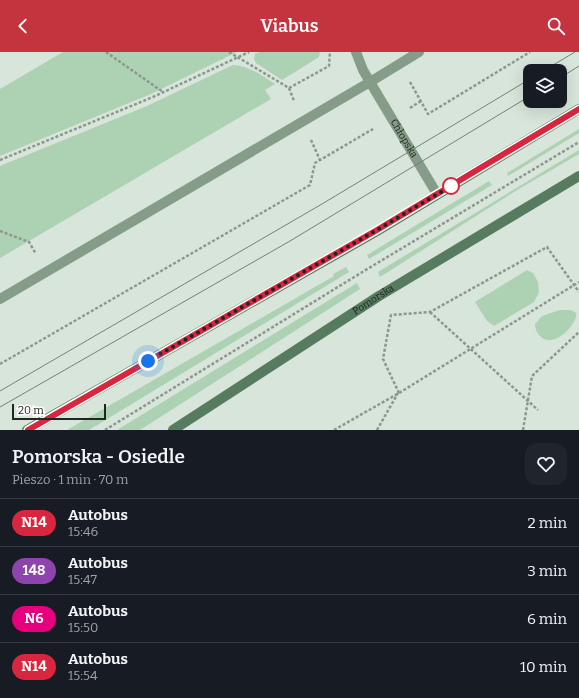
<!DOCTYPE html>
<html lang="pl">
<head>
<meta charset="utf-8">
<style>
	:root { --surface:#171b24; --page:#20242c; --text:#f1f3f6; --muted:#9ea1a6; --line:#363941; --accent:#c4343e }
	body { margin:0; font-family:Bitter,serif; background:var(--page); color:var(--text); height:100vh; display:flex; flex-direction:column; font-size:15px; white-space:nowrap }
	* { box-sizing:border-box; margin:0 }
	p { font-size:13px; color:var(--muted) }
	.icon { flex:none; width:22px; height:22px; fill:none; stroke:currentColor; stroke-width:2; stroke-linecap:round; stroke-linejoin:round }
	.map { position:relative; height:378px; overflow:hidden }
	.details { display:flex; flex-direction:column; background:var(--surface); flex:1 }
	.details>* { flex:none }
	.badge { padding:0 8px; border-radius:13px; font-size:14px; line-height:26px }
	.buttons { position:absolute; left:523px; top:12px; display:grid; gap:8px }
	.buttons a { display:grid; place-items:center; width:44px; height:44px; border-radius:8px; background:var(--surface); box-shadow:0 4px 16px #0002; font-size:20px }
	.scale { position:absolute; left:12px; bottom:10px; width:94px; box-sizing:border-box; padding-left:4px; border:2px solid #212621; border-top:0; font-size:11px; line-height:14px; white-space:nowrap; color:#212621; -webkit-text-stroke:3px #fff; paint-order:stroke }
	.you { position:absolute; width:20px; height:20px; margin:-10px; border:3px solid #fff; border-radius:50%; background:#1a73e8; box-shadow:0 0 0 6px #1a73e833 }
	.map>.badge { position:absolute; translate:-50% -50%; box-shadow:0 0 0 2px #fff }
	.round { display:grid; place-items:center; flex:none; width:42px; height:42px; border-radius:12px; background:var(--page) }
	.summary { display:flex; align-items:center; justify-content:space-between; height:68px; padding:0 12px }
	h1 { font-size:19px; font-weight:600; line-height:30px }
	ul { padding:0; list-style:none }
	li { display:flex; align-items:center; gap:12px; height:48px; padding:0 12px; border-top:1px solid var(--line) }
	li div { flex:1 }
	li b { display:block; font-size:15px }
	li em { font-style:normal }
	li .badge { min-width:44px; font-weight:700; text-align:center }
	header { display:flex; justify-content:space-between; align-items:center; height:52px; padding:0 12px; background:var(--accent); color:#fff; font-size:18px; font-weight:600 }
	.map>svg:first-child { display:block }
</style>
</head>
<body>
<header><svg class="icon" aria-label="back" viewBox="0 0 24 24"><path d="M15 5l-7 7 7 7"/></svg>Viabus<svg class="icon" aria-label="search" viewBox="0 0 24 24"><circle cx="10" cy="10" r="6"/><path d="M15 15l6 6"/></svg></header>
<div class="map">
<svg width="579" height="378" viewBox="0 0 579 378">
	<rect width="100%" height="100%" fill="#d8e5da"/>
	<!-- green -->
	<g fill="#add1b3">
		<polygon points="63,0 237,0 151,42 0,104 0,37"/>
		<polygon points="259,0 320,0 319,5 282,28 256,11 254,7 255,2"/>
		<path d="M233 13C249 14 261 23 275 32L265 38 271 47 0 206V114L147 54Z"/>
		<polygon points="579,77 579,81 508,124 507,121"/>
		<polygon points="579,98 579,102 517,138 380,225 378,220"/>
		<polygon points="489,129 492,133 369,207 367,203"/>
		<polygon points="346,215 349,220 89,378 67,378 334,224 333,222"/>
		<polygon points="527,218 533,221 538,230 539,240 534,250 494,274 487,269 475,250"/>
		<polygon points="357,231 360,237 140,378 117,378"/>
		<path d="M560 258C565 258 572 257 576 261 579 270 553 300 539 283 536 279 535 276 535 272L542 264Z"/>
	</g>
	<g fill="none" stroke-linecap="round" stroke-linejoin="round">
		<!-- path -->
		<g stroke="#8d978e" stroke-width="2.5" stroke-dasharray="3 2" stroke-linecap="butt">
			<polyline points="106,0 163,40"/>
			<polyline points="229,0 289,36 294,49"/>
			<polyline points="410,30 428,62 530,0"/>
			<polyline points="289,36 329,14 330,0"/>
			<polyline points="410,56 421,49"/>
			<polyline points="311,88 320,108"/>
			<polyline points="0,108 153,45 249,0"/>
			<polyline points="0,179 29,190 36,202"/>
			<polyline points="430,260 538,358"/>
			<polyline points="0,312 310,133 315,111 373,77"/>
			<polyline points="399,341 383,307 391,263 430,260 547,195 579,240"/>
			<polyline points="105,378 364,219 579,90"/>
			<polyline points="334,378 399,341 579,230"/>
			<polyline points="377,378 398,341"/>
			<polyline points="523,378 532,324 579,280"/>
		</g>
		<!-- minor -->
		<g stroke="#849c88" stroke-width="10">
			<path id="s1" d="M356 0 363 18 370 30 437 142"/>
			<polyline points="0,247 370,30 419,0"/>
		</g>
		<!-- secondary -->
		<g stroke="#567b5e" stroke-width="10">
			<polyline points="27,378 377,179 579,57"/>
			<path id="s2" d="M173 378 379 244 579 124"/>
		</g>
		<!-- tram -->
		<g stroke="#778078" stroke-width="1">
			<polyline points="543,19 575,0"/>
			<polyline points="560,26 579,14"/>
			<polyline points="0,339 322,152 530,27"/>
			<polyline points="0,355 290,189 530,44"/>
		</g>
	</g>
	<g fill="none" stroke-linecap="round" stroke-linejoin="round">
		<!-- line casing -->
		<g stroke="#fff" stroke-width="9">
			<polyline id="line" points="28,378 377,178 579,57"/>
		</g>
		<!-- line -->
		<use href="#line" stroke="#d7263d" stroke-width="6"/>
		<!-- walk -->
		<polyline stroke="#212621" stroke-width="4" stroke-dasharray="0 7.2" points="148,309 377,178 451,134"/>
	</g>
	<!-- markers -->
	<circle fill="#fff" stroke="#d7263d" stroke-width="2" cx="451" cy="134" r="8"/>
	<g text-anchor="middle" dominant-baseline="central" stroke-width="4" stroke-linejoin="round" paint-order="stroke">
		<!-- street labels -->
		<g font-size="10" fill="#212621" stroke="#fff">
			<text stroke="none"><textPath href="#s1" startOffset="99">Chłopska</textPath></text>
			<text stroke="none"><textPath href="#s2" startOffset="239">Pomorska</textPath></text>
		</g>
	</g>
</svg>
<div class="buttons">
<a><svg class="icon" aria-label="layers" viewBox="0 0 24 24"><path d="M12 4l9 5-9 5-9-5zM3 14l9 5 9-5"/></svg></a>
</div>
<div class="scale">20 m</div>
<div class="you" style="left:148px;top:309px"></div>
</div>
<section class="details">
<div class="summary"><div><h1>Pomorska - Osiedle</h1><p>Pieszo · 1 min · 70 m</p></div><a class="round"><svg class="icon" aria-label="heart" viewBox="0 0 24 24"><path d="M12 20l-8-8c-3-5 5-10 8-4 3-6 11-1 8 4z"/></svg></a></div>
<ul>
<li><span class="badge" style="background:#d7263d;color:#fff">N14</span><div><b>Autobus</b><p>15:46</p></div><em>2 min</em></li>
<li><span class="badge" style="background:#8e44ad;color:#fff">148</span><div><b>Autobus</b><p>15:47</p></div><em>3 min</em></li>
<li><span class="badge" style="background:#e6007e;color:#fff">N6</span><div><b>Autobus</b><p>15:50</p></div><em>6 min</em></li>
<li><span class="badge" style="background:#d7263d;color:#fff">N14</span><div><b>Autobus</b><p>15:54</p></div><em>10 min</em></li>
</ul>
</section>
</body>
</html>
